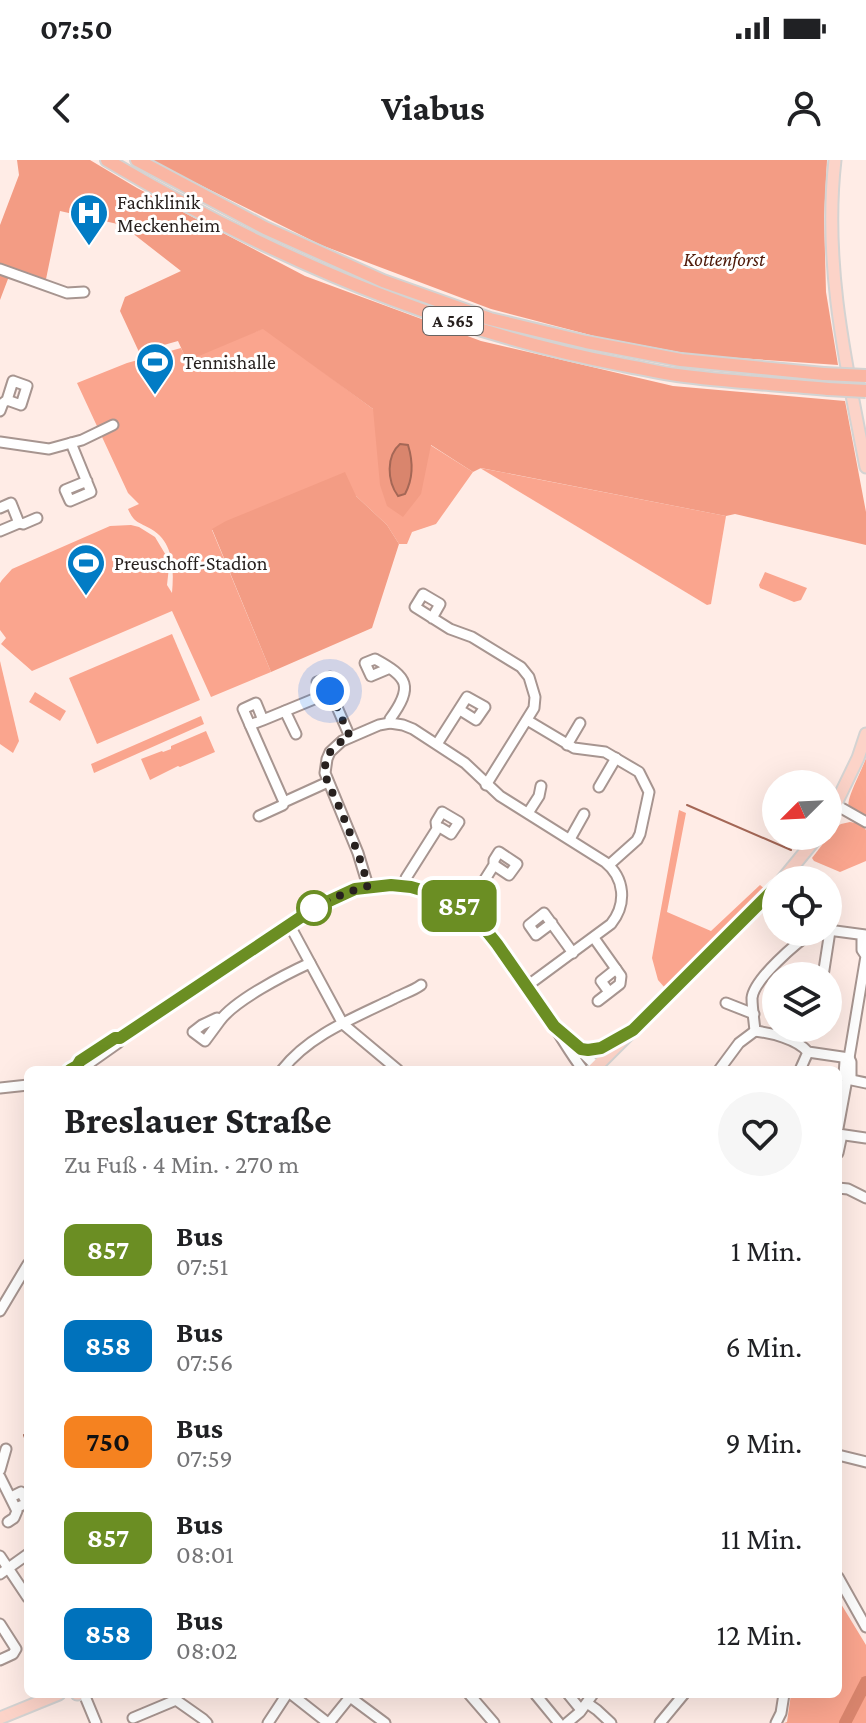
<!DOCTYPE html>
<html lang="de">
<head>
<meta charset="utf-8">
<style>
	:root { --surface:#fff; --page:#f6f6f6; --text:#202124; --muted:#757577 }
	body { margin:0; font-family:"Crimson Pro",serif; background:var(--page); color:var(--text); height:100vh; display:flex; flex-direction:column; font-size:30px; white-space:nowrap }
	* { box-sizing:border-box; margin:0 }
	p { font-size:26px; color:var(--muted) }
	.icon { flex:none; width:44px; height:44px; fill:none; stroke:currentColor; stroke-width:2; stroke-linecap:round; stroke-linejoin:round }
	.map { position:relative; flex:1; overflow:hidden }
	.side { position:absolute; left:24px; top:906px; width:818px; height:632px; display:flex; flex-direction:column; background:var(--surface); border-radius:12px; box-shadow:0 8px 32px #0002 }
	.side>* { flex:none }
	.badge { padding:0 16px; border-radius:12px; font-size:28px; line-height:52px }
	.needle { width:52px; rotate:246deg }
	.controls { position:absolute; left:762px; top:610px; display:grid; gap:16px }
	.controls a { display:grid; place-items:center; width:80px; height:80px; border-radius:50%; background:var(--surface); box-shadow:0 8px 32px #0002; font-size:40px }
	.you { position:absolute; width:40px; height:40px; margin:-20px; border:6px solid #fff; border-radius:50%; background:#1a73e8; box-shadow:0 0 0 12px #1a73e833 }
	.map>.badge { position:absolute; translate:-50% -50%; box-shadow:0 0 0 4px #fff }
	.round { display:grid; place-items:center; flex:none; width:84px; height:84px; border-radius:42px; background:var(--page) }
	.headline { display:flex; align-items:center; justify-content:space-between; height:136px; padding:0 40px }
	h1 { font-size:38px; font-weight:700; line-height:60px }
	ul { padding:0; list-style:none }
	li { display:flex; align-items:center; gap:24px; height:96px; padding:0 40px }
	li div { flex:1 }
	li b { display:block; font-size:30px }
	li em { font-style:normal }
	li .badge { min-width:88px; font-weight:700; text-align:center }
	.status { display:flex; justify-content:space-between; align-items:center; height:56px; padding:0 40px; background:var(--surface); direction:ltr }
	.status svg { height:22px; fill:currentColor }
	header { display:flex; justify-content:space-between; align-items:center; height:104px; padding:0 40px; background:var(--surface); font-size:36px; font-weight:700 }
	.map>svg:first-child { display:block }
</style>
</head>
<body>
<div class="status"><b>07:50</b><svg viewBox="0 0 49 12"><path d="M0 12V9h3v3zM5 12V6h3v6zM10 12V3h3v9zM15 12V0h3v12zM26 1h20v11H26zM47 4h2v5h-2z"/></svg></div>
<header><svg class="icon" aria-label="back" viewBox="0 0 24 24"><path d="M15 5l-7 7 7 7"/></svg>Viabus<svg class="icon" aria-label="person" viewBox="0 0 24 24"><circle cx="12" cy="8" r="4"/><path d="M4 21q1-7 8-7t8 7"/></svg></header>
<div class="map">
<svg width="866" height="1563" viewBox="0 0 866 1563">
	<rect width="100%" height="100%" fill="#ffece6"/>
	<!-- green -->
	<g fill="#faa58e">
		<path d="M264 168 373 249 473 312 436 364 412 372 407 384H399L387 365 356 336 212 370 271 512 211 537 172 451 32 511 1 484 6 478 0 470V423L2 420 12 409 110 366 131 365 139 367 155 377 167 397 169 407 167 425 172 433C174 410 174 382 151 369 139 362 134 363 128 349L139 344 128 333 77 223 127 203 181 188 187 200Z"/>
		<polygon points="480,308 726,356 711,444 707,445"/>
		<polygon points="765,412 807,428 801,440 794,442 760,428 759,425"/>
		<polygon points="172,474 200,540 97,584 69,518"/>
		<polygon points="0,501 19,581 13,593 0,584"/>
		<polygon points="35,532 66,551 60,561 29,542"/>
		<polygon points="201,556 204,564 94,613 91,604"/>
		<polygon points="206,571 215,592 180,607 178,606 150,620 141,599 162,591 163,592 171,589 171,586"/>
		<path d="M866 598V658C862 655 852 651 849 647 845 641 863 608 866 598Z"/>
		<polygon points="679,650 686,653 667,752 711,771 760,725 765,729 665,828 658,820 652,798"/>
		<polygon points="850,662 861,664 866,670 866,701 840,712 814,701 812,698 836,667 841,664"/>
		<polygon points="838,1439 866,1485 866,1563 784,1563 787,1562 791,1534 838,1534"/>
	</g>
	<!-- forest -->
	<g fill="#f39c84">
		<polygon points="17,0 90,0 137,28 305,116 481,181 673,226 845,241 866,352 866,385 735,354 726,356 481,308 473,312 431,285 421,334 403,357 387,346 380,325 373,249 263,169 187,201 178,181 139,192 120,151 125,137 181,111 122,65 60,51 45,124 11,111 0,140 0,65 19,15"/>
		<polygon points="150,0 827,0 824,57 826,132 838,205 695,195 598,177 491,149 321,85"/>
		<polygon points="345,312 356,336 387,365 399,384 372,468 271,512 212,369 226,361"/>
	</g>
	<!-- water -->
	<path fill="#d9856d" stroke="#a46756" stroke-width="2" d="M400 284 408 285C413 301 413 319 405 334L398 336C387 321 386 296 400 284Z"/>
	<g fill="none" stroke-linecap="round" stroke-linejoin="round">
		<!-- stream -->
		<g stroke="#a46756" stroke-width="2">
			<polyline points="687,645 791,690"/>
			<polyline points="25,1278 24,1275 28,1276"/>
		</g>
		<!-- river -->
		<polyline stroke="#d9856d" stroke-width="12" points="845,1563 866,1522"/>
		<!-- minor casing -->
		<g stroke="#a79590" stroke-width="13">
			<g id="minor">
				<polyline points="0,109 67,133 84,132"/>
				<polyline points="0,251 3,243 7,240 13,221 27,226 21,245 7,240"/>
				<polyline points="0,282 49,289 82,280 113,265"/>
				<polyline points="71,283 91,332 70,341 65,330 87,321"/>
				<polyline points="0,348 11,343 19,363 0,371"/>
				<polyline points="19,363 23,364 37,358"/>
				<polyline points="432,458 440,444 423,434 415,447 450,469 472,477 521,507 529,517 535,537 534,548 486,625"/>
				<polyline points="330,531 322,533 317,522 330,517 333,524 330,531 350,577"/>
				<polyline points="285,551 296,574"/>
				<polyline points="263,560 250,565 243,549 256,543 263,560 319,537 322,533"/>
				<polyline points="527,560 574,588 605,592 639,612 649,632 640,674 637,680 609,705"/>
				<path d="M390 563V559C414 526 408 517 375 499L365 503 371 516 390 508"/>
				<polyline points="250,565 284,642"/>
				<polyline points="437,584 467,537 485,547 476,560 460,550"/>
				<polyline points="567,585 580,563"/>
				<polyline points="599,627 616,598"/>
				<polyline points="836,645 866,662"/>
				<polyline points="528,653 539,636 541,626"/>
				<polyline points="259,656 283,645 284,642 328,622"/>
				<polyline points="570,679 584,654"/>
				<path d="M368 726 358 693 325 613 327 599 330 592 342 581 379 565 390 563 403 565 413 569 465 603 500 636 605 702C625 718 627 744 611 764L527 826"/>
				<polyline points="404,726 406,718 437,669 436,662 442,652 459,662 451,674 441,668 437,669"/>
				<polyline points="465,751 494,705 494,700 499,692 517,704 509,715 494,705"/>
				<polyline points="552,763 536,775 529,765 544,753 573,793"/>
				<polyline points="289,764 343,864 398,910"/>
				<polyline points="828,770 866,775"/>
				<polyline points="594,778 621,816 620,824 598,841"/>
				<polyline points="823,816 830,771"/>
				<polyline points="609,832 601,821 616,809"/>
				<polyline points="726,843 754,854"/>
				<path d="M219 862 205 881 193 872 202 865 217 858 219 862C233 841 286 814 310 803"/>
				<path d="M755 871C754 860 752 848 752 838 754 819 797 782 813 772"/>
				<path d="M755 871C772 873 797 879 808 892L849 898"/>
				<polyline points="562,873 600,910"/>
				<path d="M581 889C597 892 608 885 622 877"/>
				<polyline points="77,906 80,901 115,878 120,878"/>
				<path d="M70 910 77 906 84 907 118 883 120 878 135 868C172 844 209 819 245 794 299 757 357 708 427 731 448 738 467 750 482 766 510 795 531 832 553 865 563 880 572 896 583 910"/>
				<path d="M282 910C309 875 354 858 393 839 402 834 413 831 421 825"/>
				<polyline points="719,910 739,883 755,871"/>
				<polyline points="800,910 808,892"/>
				<polyline points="847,919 844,915 845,901 849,898 866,796 862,790 862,779 866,777"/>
				<polyline points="847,919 866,923"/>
				<polyline points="0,928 28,925"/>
				<polyline points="838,968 847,919 851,916 851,902 849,898"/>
				<polyline points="838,974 866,978"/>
				<polyline points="838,975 841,979 838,993"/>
				<polyline points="838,1028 848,1029 866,1038"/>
				<polyline points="0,1151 28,1104"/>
				<polyline points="838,1295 866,1302"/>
				<polyline points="0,1310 6,1289"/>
				<polyline points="0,1317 17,1351 14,1358 8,1362"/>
				<polyline points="11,1337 21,1332 27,1343 16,1348"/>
				<polyline points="0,1396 28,1438"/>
				<polyline points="0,1414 28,1394"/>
				<polyline points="838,1417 866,1467"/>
				<polyline points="0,1464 16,1489 13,1494 0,1500"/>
				<polyline points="84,1534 96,1563"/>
				<polyline points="291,1534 328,1563"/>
				<polyline points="469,1534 494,1563"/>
				<polyline points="568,1534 581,1550"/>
				<polyline points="536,1535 559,1563"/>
				<polyline points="587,1543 597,1550 611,1563"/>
				<polyline points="133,1558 176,1540 203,1559 207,1563"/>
				<polyline points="268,1563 287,1534"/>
				<polyline points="329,1563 350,1537 385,1563"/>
				<polyline points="567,1563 580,1552 593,1534"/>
				<polyline points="660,1563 684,1534"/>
				<polyline points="776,1563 781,1553 784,1534"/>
			</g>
		</g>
		<!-- major casing -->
		<g stroke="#d4d3d2" stroke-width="15">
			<g id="major">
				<path d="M835 0C823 104 846 205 866 307"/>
				<polyline points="828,660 858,598 866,574"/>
				<polyline points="782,720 818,676"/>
				<polyline points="593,910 776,727"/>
				<polyline points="77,1534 78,1534"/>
				<polyline points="0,1558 59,1534"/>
			</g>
		</g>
		<!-- highway casing -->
		<g stroke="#d4d3d2" stroke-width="16">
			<g id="highway">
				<path d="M107 0C268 96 439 170 623 205 641 208 659 213 677 215 727 222 778 224 828 229"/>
				<polyline points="137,0 265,68 383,121 490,159 586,182 681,200 824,214"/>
			</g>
		</g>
		<!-- minor -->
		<use href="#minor" stroke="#fff" stroke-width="9"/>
		<!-- major -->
		<use href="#major" stroke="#fcd3c8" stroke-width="11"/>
		<!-- highway -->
		<use href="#highway" stroke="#fab6a3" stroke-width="12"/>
		<!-- highway-bridge casing -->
		<g stroke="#d4d3d2" stroke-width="16" stroke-linecap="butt">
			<g id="highway-bridge">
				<polyline points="824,214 866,216"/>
				<polyline points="828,229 866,231"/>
			</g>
		</g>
		<!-- highway-bridge -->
		<use href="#highway-bridge" stroke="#fab6a3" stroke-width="12"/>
	</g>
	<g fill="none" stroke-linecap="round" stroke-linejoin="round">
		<!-- line casing -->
		<g stroke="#fff" stroke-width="18">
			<polyline id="line" points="70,910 77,906 80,901 115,878 120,878 316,747 355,729 391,725 411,727 435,734 465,751 485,769 497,784 554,866 581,889 588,890 601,888 633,870 776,727"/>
		</g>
		<!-- line -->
		<use href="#line" stroke="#6b8e23" stroke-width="12"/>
		<!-- walk -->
		<path stroke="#28211f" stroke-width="8" stroke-dasharray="0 14.4" d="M314 748 345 733 368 726C361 698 349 671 338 644 333 633 325 621 325 609 325 593 336 583 350 577L330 531"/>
	</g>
	<!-- icons -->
	<defs>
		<g id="hospital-pin" transform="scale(2)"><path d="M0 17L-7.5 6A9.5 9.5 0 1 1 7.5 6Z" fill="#027cc5" stroke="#fff"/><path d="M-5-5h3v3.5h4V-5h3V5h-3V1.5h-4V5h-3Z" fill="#fff"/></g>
		<g id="stadium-pin" transform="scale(2)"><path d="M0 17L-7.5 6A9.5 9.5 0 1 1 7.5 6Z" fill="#027cc5" stroke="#fff"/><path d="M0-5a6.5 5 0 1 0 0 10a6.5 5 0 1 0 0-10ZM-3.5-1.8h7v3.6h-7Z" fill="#fff"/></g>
	</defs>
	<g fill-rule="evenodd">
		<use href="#hospital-pin" x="89" y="53"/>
		<use href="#stadium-pin" x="155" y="202"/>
		<use href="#stadium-pin" x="86" y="403"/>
	</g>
	<!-- markers -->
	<circle fill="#fff" stroke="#6b8e23" stroke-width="4" cx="314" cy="748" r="16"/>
	<g text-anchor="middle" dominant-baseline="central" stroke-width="6" stroke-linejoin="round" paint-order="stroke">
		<!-- shield labels -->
		<rect fill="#fff" stroke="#686462" stroke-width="2" x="423" y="147" width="60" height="28" rx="6"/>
		<g font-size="18" font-weight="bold" fill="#28211f">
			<text x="453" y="161">A 565</text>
		</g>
		<!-- poi labels -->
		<g font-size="20" fill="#28211f" stroke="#fff" text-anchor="start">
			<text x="117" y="42">Fachklinik<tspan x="117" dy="23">Meckenheim</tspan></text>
			<text x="183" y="202">Tennishalle</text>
			<text x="114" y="403">Preuschoff-Stadion</text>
		</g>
		<!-- park labels -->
		<g font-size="20" font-style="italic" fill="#4f1a0a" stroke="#fff">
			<text x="724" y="99">Kottenforst</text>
		</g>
	</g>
</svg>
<div class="controls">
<a><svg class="needle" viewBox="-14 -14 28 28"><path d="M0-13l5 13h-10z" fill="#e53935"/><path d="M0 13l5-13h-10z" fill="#757577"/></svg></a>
<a><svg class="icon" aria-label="locate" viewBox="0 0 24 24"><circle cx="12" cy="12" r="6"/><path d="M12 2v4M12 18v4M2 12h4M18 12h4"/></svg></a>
<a><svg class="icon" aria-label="layers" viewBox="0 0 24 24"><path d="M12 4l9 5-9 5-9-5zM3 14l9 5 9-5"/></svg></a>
</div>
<div class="you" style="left:330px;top:531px"></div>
<b class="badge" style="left:459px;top:746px;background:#6b8e23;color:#fff">857</b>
<section class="side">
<div class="headline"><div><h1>Breslauer Straße</h1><p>Zu Fuß · 4 Min. · 270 m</p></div><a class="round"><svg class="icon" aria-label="heart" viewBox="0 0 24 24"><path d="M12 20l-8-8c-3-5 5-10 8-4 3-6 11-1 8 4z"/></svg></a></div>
<ul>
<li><span class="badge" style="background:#6b8e23;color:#fff">857</span><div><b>Bus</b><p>07:51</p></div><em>1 Min.</em></li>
<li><span class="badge" style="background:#0072bc;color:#fff">858</span><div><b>Bus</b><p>07:56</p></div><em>6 Min.</em></li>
<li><span class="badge" style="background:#f58220;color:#111">750</span><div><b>Bus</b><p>07:59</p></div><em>9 Min.</em></li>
<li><span class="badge" style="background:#6b8e23;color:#fff">857</span><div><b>Bus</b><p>08:01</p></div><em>11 Min.</em></li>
<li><span class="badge" style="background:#0072bc;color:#fff">858</span><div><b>Bus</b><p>08:02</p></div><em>12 Min.</em></li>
</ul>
</section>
</div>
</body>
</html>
